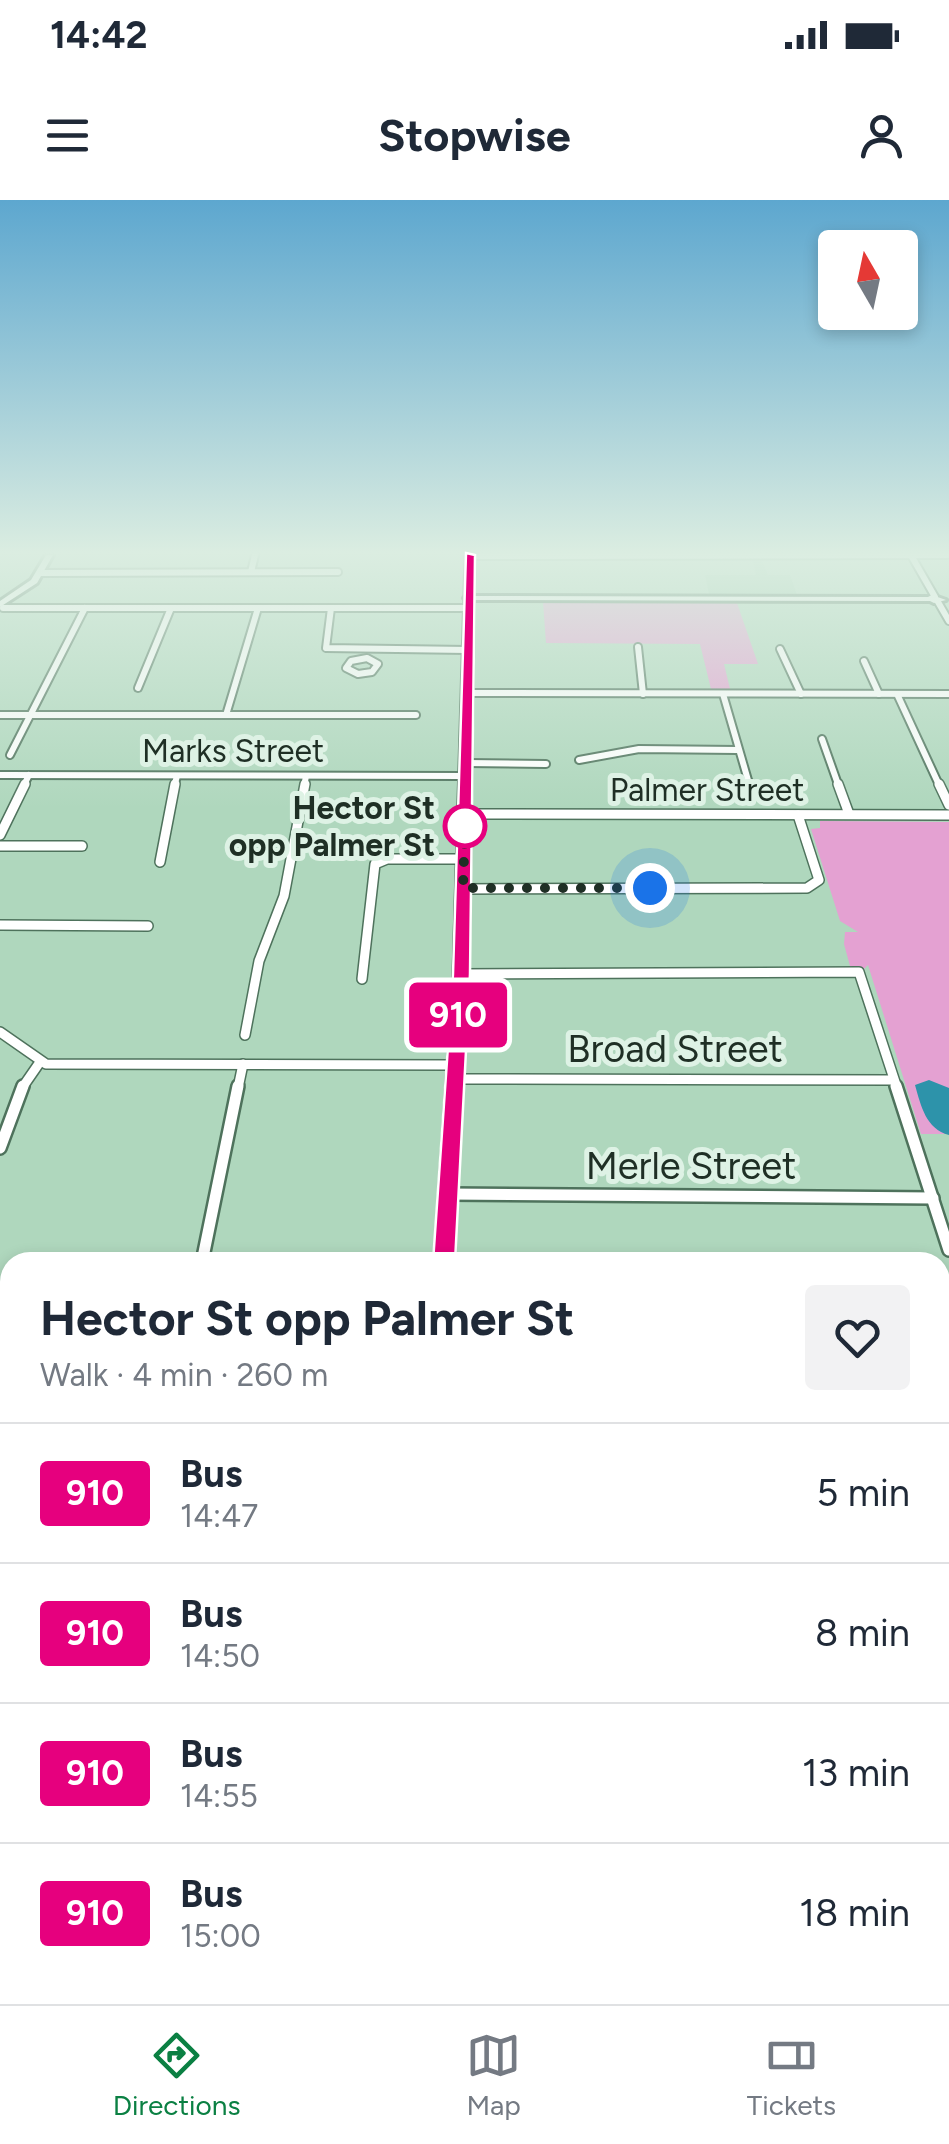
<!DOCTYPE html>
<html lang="en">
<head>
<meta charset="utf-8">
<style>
	:root { --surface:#fff; --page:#f2f2f3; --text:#1f2937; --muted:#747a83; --line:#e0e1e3; --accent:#0b8043 }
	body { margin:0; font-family:Figtree,sans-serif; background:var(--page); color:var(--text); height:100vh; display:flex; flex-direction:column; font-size:38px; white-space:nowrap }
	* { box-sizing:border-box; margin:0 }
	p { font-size:32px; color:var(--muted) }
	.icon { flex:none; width:55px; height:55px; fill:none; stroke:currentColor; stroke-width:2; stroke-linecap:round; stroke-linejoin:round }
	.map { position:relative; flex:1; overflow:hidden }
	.side { position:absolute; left:0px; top:1052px; width:950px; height:752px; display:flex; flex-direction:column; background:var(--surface); border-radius:30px 30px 0 0; box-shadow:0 5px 15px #0003 }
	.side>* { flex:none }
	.badge { padding:0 20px; border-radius:8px; font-size:35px; line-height:65px }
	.needle { width:65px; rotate:351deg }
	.controls { position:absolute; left:818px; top:30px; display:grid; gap:20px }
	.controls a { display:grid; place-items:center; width:100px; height:100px; border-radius:10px; background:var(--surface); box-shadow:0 5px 15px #0003; font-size:50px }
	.you { position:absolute; width:50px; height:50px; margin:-25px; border:8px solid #fff; border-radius:50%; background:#1a73e8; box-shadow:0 0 0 15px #1a73e833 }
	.map>.badge { position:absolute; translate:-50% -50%; box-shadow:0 0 0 5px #fff }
	.round { display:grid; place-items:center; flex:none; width:105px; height:105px; border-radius:10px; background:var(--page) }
	.summary { display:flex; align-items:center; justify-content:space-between; height:170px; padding:0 40px }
	h1 { font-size:48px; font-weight:700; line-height:75px }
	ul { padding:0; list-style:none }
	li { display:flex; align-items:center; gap:30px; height:140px; padding:0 40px; border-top:2px solid var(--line) }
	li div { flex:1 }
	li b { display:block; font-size:38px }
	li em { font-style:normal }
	li .badge { min-width:110px; font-weight:700; text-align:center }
	.status { display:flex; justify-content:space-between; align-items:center; height:70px; padding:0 50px; background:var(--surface); direction:ltr }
	.status svg { height:28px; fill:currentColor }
	header { display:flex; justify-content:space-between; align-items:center; height:130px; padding:0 40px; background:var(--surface); font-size:45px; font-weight:700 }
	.menu { display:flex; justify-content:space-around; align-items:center; height:140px; border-top:2px solid var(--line); background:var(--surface); font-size:28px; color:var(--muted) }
	.menu a { display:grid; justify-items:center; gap:5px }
	.menu .on { color:var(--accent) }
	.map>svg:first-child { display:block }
</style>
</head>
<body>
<div class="status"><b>14:42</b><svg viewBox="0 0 49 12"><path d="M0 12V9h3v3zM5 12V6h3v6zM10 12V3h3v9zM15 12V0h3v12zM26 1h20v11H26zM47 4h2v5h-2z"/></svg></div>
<header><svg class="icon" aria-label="menu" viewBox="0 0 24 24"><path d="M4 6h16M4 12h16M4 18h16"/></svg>Stopwise<svg class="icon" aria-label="person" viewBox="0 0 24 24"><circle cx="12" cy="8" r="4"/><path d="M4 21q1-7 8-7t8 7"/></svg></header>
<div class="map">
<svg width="949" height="1804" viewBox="0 0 949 1804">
	<rect width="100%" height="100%" fill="#afd7bd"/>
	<!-- built -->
	<polygon fill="#9fceb0" points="753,361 762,361 768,375 790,375 797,395 709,394 705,375 756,375"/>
	<!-- green -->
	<g fill="#e4a1d2">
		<polygon points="543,402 737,403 758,464 724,464 730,489 711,489 700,444 546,443"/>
		<polygon points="820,621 949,622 949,934 921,934 868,765 864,769 850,766 844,744 845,732 858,732 840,721 811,629 820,628"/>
		<polygon points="618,1795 845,1795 846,1798 949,1800 949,1804 619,1804"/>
	</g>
	<!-- water -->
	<path fill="#2d93aa" d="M929 880 949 888V935C926 929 921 906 915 885Z"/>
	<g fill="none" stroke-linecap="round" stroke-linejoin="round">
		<!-- minor-far3 casing -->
		<g stroke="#4e725c" stroke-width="10">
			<g id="minor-far3">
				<polyline points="470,356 947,355"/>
				<polyline points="912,357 935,397"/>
				<polyline points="251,372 255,355"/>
				<polyline points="40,373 338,372"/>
				<polyline points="938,402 949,421"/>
				<polyline points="3,408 468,408"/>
				<polyline points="331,408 326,448 468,450"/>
				<polyline points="638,447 643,494"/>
				<polyline points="780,449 801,494"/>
				<polygon points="367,458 378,464 372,472 358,474 346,468 351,461"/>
				<polyline points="864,461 879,494"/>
				<polyline points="138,488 171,408"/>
				<polyline points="467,493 949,494"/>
				<polyline points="723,494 750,587"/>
				<polyline points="897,494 940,587"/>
				<polyline points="0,515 416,515"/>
				<polyline points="226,515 258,408"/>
				<polyline points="822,539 839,587"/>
				<polyline points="10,555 85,408"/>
				<polyline points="579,560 639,549 738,550"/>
				<polyline points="466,563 546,564"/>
				<polyline points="0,575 466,576"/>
				<polyline points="23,587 29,575"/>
				<polyline points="174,587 177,576"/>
				<polyline points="304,587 306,576"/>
			</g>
		</g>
		<!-- minor-far2 casing -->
		<g stroke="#4e725c" stroke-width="12">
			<g id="minor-far2">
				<polyline points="750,584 752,592"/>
				<polyline points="838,584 849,614"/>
				<polyline points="939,584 949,605"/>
				<polyline points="465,614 949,615"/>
				<polyline points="0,635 25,584"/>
				<polyline points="375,640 380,661"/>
				<polyline points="0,646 82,646"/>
				<polyline points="160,662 175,584"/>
				<polyline points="463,689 807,688 819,680 798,615"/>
				<polyline points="0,725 148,726"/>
				<polyline points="461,774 859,772 897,888"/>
				<polyline points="362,779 375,664 387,659 464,659"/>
				<polyline points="0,832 46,864 454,865"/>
				<polyline points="245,835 259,761 284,696 305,584"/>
				<polyline points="456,879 893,880"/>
				<polyline points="22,888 40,862"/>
				<polyline points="238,888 243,864"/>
			</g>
		</g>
		<!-- minor-far1 casing -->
		<g stroke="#4e725c" stroke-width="16">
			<g id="minor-far1">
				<polyline points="896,886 949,1050"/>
				<polyline points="0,948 23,886"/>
				<polyline points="448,994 933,998"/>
				<polyline points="202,1062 238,886"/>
			</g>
		</g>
		<!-- minor casing -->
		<g stroke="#4e725c" stroke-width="20">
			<g id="minor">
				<polyline points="0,1334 10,1296"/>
				<polyline points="0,1527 10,1527"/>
				<polyline points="940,1578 949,1617"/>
				<polyline points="56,1804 58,1795"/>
			</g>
		</g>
		<!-- tertiary casing -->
		<g stroke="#4e725c" stroke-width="6">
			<g id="tertiary">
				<polygon points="46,355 53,355 37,383 0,407 0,401 31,380"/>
				<polygon points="932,395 946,400 934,403 930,401 468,400 464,398 468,396 928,397"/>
				<rect x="0" y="1121" width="10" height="14"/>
				<rect x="940" y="1131" width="9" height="14"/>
			</g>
		</g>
		<!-- secondary casing -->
		<g stroke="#4e725c" stroke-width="5">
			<g id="secondary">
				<polygon points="466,355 474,355 468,774 451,1062 435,1062 454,774"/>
				<polygon points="409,1795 435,1795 434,1804 408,1804"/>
			</g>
		</g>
		<!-- minor-far3 -->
		<use href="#minor-far3" stroke="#fff" stroke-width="6"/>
		<!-- minor-far2 -->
		<use href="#minor-far2" stroke="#fff" stroke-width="9"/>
		<!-- minor-far1 -->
		<use href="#minor-far1" stroke="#fff" stroke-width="11"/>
		<!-- minor -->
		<use href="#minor" stroke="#fff" stroke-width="15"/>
		<!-- tertiary -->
		<use href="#tertiary" fill="#fff" fill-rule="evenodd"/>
		<!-- secondary -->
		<use href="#secondary" fill="#fff" fill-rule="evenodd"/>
	</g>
	<!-- sky -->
	<linearGradient id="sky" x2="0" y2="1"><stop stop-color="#5da7cf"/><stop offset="0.58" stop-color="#dbede1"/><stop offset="1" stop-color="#dbede1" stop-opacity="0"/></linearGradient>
	<rect width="949" height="608" fill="url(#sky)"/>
	<!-- line -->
	<polygon fill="#e6007e" stroke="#fff" stroke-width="2.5" points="466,353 475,355 470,774 455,1062 444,1072 433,1062 453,774"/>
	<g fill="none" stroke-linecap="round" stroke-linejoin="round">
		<!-- walk -->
		<polyline stroke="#1f2f25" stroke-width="10" stroke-dasharray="0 18" points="465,626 463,688 650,688"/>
	</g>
	<!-- markers -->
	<circle fill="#fff" stroke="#e6007e" stroke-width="5" cx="465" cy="626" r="20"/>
	<g text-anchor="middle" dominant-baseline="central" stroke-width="10" stroke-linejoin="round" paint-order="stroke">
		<!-- far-street labels -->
		<g font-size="32" fill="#1f2f25" stroke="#def2e5">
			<text x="233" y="551">Marks Street</text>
			<text x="707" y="590">Palmer Street</text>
		</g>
		<!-- far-stop labels -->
		<g font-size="32" font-weight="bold" fill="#1f2f25" stroke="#def2e5" text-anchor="end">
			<text x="435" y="608">Hector St<tspan x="435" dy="37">opp Palmer St</tspan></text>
		</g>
		<!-- street labels -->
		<g font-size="38" fill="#1f2f25" stroke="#def2e5">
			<text x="675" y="849">Broad Street</text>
			<text x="691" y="966">Merle Street</text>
		</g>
	</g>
</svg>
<div class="controls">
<a><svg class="needle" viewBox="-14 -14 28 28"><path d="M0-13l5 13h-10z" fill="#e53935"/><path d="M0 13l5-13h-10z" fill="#747a83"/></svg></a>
</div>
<div class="you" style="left:650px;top:688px"></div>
<b class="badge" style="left:458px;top:815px;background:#e6007e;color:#fff">910</b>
<section class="side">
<div class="summary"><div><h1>Hector St opp Palmer St</h1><p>Walk · 4 min · 260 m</p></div><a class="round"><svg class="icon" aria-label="heart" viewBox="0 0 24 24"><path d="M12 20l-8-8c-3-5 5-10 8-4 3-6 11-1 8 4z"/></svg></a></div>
<ul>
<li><span class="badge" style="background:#e6007e;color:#fff">910</span><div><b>Bus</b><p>14:47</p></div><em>5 min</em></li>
<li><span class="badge" style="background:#e6007e;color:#fff">910</span><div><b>Bus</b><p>14:50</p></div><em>8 min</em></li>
<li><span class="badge" style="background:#e6007e;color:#fff">910</span><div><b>Bus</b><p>14:55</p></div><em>13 min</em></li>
<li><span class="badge" style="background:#e6007e;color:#fff">910</span><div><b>Bus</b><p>15:00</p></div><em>18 min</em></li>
</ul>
</section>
</div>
<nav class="menu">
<a class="on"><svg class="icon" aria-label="directions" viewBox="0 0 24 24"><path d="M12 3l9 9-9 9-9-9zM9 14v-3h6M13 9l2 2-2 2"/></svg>Directions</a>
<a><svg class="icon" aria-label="map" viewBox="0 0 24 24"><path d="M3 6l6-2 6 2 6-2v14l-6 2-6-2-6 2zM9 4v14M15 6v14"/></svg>Map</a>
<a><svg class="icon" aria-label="tickets" viewBox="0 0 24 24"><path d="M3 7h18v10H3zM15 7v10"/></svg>Tickets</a>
</nav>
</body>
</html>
